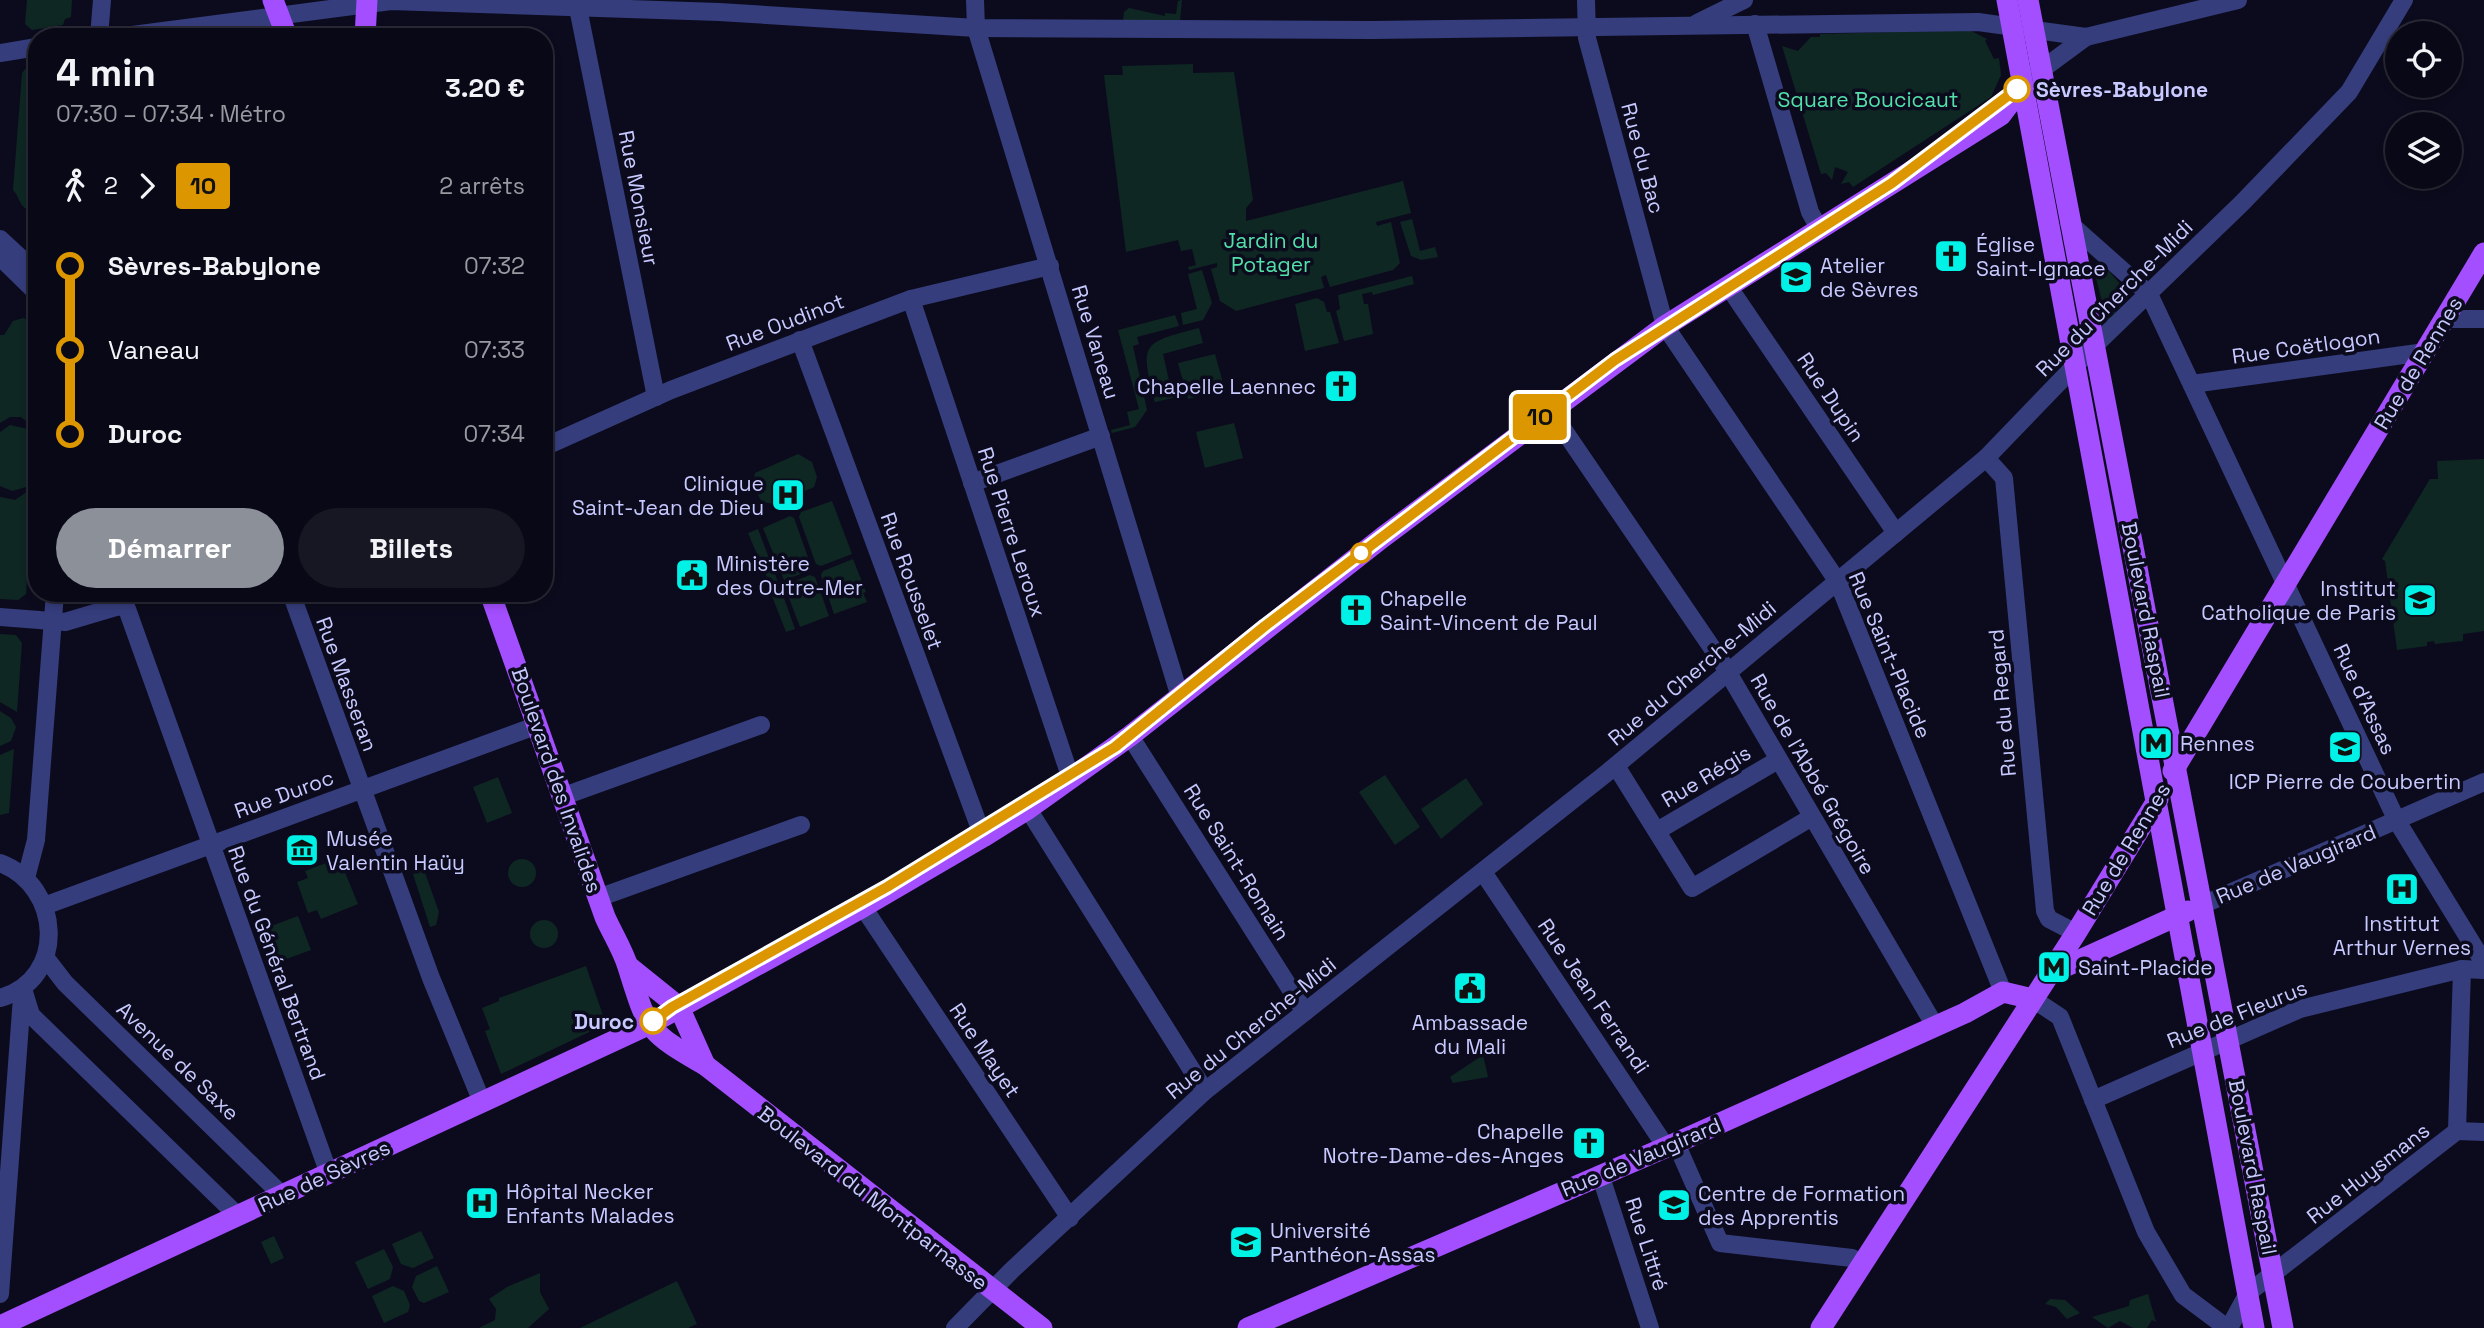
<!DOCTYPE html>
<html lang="fr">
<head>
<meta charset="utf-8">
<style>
	:root { --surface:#090816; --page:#171623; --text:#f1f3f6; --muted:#999aa1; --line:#292935; --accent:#8c9099 }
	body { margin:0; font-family:"Space Grotesk",sans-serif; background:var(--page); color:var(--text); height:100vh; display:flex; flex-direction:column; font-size:26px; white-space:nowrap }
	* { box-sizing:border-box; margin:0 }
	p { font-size:23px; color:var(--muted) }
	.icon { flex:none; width:38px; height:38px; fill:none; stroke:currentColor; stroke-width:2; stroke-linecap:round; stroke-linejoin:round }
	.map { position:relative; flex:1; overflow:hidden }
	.details { position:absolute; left:28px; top:28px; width:525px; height:574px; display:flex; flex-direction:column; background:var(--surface); border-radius:28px; box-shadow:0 4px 10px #0003,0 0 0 2px var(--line) }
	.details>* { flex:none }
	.badge { padding:0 14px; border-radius:5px; font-size:24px; line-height:46px }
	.controls { position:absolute; left:2385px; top:21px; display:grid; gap:14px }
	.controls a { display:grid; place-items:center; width:77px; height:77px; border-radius:50%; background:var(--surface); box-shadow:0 4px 10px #0003,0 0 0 2px var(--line); font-size:35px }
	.map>.badge { position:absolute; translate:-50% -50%; box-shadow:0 0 0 4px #fff }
	.legs { display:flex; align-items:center; gap:10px; height:77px; padding:0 28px; font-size:23px }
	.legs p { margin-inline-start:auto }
	.summary { display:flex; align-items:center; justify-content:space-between; height:119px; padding:0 28px }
	h1 { font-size:38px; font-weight:700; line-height:52px }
	.cta { display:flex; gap:14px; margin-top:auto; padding:14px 28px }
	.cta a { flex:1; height:80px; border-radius:42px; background:var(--accent); color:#fff; font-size:28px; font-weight:700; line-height:80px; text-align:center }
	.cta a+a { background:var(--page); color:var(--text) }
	ul { padding:0 28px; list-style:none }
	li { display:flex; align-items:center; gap:24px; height:84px; font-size:26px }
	li i { display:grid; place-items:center; width:10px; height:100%; margin:0 9px; background:currentColor }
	li i::after { content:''; width:18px; height:18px; margin:-9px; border:5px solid; border-radius:50%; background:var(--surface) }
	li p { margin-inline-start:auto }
	li:first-child i { background:linear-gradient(#0000 50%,currentColor 0) }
	li:last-child i { background:linear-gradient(currentColor 50%,#0000 0) }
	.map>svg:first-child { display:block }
</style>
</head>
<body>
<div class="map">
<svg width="2484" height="1328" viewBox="0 0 2484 1328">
	<rect width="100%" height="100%" fill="#0c0b1d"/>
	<!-- green -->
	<g fill="#0e2723">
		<polygon points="27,0 72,0 71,17 65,19 63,25 32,30 25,24"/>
		<polygon points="1182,0 1180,21 1123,21 1124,12 1129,8 1165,16 1165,13 1176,14 1178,1"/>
		<polygon points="1969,30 1987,39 1985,41 1994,59 1999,58 2001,75 1991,97 1853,187 1849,182 1841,184 1848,172 1835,167 1832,180 1826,173 1821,174 1782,46 1798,51 1811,37 1820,37 1820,34"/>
		<path d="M37 64V211C19 212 21 198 13 190L22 73 29 65Z"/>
		<polygon points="1193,64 1193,73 1234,72 1253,200 1246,208 1246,221 1403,181 1411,213 1376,222 1377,226 1391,222 1400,263 1393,270 1330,287 1326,275 1321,277 1324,288 1236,311 1220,301 1211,269 1217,267 1217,263 1189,270 1188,267 1196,265 1192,249 1181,251 1178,240 1126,252 1104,75 1123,75 1122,66"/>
		<polygon points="1412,219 1420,251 1435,247 1438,257 1421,260 1411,256 1400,222"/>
		<polygon points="1202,270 1212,303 1203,320 1183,325 1181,313 1197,309 1188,274"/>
		<polygon points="2109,271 2130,296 2107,322 2095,274"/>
		<polygon points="1412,276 1414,284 1373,295 1372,292 1362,294 1364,304 1368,304 1373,334 1344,341 1336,311 1340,309 1338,295"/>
		<polygon points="1317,298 1324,302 1327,312 1330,312 1339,343 1305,351 1295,304"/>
		<polygon points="1175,315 1179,326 1137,337 1139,344 1133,346 1147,410 1135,427 1112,433 1111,430 1130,425 1127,412 1139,409 1118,330"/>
		<polygon points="23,318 37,324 37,430 21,417 10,417 0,423 0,335 4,335 13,321"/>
		<path d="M1199 328 1203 343 1163 354 1173 398 1155 402C1140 343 1141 343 1199 328Z"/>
		<polygon points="1215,354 1225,390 1188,399 1178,363"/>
		<polygon points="1234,423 1243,458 1205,468 1196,432"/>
		<polygon points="10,425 28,429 37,444 36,475 32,475 26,487 12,491 0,486 0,432"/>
		<polygon points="798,454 812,462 817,477 814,487 775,504 762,502 753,486 755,473"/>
		<polygon points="2484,459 2484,631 2463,634 2463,641 2435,644 2434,641 2427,642 2427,646 2397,650 2385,561 2382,559 2430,479 2438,479 2437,461"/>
		<polygon points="31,489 34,489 26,594 18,600 0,599 0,497 15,500"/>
		<polygon points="832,501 852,554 821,566 816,564 799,517 801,512"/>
		<polygon points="790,516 794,518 811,566 809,571 784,580 763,528"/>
		<polygon points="758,529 778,582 770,585 748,533"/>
		<polygon points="853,559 866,592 863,593 867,602 834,614 821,575 823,571"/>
		<polygon points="810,575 815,577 829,616 800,627 784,585"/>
		<polygon points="780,587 795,629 786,632 770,591"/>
		<polygon points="0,634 16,635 22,643 17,712 0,702"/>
		<polygon points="0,711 11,718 16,727 11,741 0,746"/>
		<polygon points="14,749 9,813 0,815 0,755"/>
		<polygon points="1385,775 1420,827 1395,845 1359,792"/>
		<polygon points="498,777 512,813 487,823 473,787"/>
		<polygon points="1466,778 1483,804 1441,839 1421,809"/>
		<polygon points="339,858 358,904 321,919 317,910 308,913 297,882 308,878 305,871"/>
		<circle cx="522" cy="873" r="14"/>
		<polygon points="424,870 439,912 436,925 430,927 413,874"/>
		<polygon points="298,916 311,950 270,965 258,931"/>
		<circle cx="544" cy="934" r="14"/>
		<polygon points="586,966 606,1024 501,1074 485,1031 490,1029 482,1008 499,1001 499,998"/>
		<polygon points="1483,1055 1488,1077 1453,1083 1450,1077"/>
		<polygon points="421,1231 434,1258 413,1268 401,1264 392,1244"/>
		<polygon points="274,1236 284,1258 271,1264 261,1242"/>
		<polygon points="384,1249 393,1267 390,1279 368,1289 355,1262"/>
		<polygon points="437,1266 449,1292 424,1303 419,1301 412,1287 416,1276"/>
		<polygon points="540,1273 540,1292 549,1309 528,1328 479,1328 495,1320 496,1309 489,1299 507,1287"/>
		<polygon points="677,1281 697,1324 688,1328 580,1328"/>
		<polygon points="393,1286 404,1291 410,1305 408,1312 384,1323 372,1296"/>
		<polygon points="2148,1294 2156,1322 2152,1320 2147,1328 2133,1328 2120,1321 2108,1328 2092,1317 2129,1306 2130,1300"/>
		<polygon points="2050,1299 2065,1300 2080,1313 2067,1319 2056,1307 2045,1304"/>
	</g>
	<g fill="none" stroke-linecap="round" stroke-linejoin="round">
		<!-- minor -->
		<g stroke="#353d7d" stroke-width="18">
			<polyline points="975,0 976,28 1180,697"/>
			<polyline points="1586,0 1587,38 1665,326 1838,582 2003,992"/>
			<polyline points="578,8 656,397"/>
			<polyline points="1697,23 1744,0"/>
			<polyline points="1755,24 1810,212 1820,230"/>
			<polyline points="99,37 102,0"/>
			<polyline points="117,37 391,1 719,12 976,28 1372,30 1978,22 2086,37 2238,0"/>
			<polyline points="0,53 37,47"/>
			<polyline points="2033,76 2086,37"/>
			<polyline points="2069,223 2149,294 2397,821 2484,963"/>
			<polyline points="0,239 37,273"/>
			<polyline points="0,257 37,293"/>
			<polyline points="1728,286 1896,533"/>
			<polyline points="911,299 1071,779"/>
			<polyline points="2444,319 2484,319"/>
			<polyline points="800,340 983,837"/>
			<polyline points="2192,384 2425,352"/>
			<polyline points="1550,410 1723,664 1935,1026"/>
			<polyline points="544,447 671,390 911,299 1050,266"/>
			<polyline points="1986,458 2004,478 2045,911 2049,919 2076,933"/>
			<polyline points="972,483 1101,436"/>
			<polyline points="291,593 431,978 482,1102"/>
			<polyline points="0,617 65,622 119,606 127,609 329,1174"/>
			<polyline points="1130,736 1305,1012"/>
			<polyline points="1616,766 1692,888 1812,817"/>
			<polyline points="564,796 761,725"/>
			<polyline points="1028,809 1205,1091"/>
			<polyline points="1657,831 1778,760"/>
			<path d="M0 863C62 886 68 979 0 998"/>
			<polyline points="1483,872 1666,1147"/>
			<polyline points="26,878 36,840 55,593"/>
			<polyline points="598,898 801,825"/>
			<polyline points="2202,905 2484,782"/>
			<polyline points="44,906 538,725"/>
			<polyline points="863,907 1070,1218"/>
			<polyline points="45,957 65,983 283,1196"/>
			<polyline points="23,989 31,1015 238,1216"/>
			<polyline points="2033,999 2060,1017 2146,1232 2183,1295 2227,1328"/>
			<polyline points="2093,1100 2300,1009 2462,969 2484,970"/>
			<polyline points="2457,1131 2462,969"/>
			<polyline points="2457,1131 2484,1132"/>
			<polyline points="1676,1143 1720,1243 1852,1258 1862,1264"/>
			<polyline points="1600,1174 1650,1328"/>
			<polyline points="0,1294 22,997"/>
			<polyline points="955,1328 1012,1270 1205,1091 1608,772 1986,458 2095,345 2242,203 2349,92 2404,0"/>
			<polyline points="2229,1328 2248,1293 2457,1131"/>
		</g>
		<!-- major -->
		<g stroke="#a34eff" stroke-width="21">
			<polyline points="273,0 287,37"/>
			<polyline points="2007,0 2254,1328"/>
			<polyline points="2028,0 2283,1328"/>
			<polyline points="365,37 367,0"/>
			<path d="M490 593 605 917C612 933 623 950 628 967 648 1030 646 1031 705 1065L1042 1328"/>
			<polyline points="2173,771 2484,253"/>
			<polyline points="628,966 679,1007 705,1065"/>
			<polyline points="2049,974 2188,911"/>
			<polyline points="0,1326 648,1025 863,907 983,837 1028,809 1130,736 1383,537 1665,326 2001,115 2023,86"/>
			<polyline points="1248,1328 1676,1143 1965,1013 2003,992 2033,999"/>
			<polyline points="1821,1328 2076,933 2158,799"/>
		</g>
	</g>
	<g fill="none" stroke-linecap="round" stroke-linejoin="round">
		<!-- line-1 casing -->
		<g stroke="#fff" stroke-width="16">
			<polyline id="line-1" points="653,1021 672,1007 887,887 1115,747 1265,626 1615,360 1892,183 2017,89"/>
		</g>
		<!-- line-1 -->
		<use href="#line-1" stroke="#dc9600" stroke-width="10"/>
	</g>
	<!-- icons -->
	<defs>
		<g id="church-square" transform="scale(1.75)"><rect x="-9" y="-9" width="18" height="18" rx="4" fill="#00f2e7" stroke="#0c0b1d"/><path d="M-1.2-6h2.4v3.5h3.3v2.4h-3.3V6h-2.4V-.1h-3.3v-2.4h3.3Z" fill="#111"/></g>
		<g id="university-square" transform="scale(1.75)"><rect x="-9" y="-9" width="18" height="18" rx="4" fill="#00f2e7" stroke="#0c0b1d"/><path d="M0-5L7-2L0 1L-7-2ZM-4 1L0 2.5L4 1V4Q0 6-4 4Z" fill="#111"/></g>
		<g id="hospital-square" transform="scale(1.75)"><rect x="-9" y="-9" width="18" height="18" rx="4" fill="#00f2e7" stroke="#0c0b1d"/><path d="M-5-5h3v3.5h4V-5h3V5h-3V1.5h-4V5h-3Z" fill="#111"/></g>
		<g id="civic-square" transform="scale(1.75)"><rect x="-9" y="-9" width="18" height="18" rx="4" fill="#00f2e7" stroke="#0c0b1d"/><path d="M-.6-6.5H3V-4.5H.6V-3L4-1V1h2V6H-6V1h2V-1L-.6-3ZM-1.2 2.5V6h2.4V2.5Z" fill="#111"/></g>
		<g id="metro-square" transform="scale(1.75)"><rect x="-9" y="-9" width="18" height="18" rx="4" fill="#00f2e7" stroke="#0c0b1d"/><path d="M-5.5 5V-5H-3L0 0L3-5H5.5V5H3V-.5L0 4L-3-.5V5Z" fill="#111"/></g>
		<g id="museum-square" transform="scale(1.75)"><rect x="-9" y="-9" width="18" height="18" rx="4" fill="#00f2e7" stroke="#0c0b1d"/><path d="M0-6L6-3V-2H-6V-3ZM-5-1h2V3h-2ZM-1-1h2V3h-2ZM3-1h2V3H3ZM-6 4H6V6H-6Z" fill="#111"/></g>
	</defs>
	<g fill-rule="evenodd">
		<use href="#church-square" x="1951" y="256"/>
		<use href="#university-square" x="1796" y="277"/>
		<use href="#church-square" x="1341" y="386"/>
		<use href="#hospital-square" x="788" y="495"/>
		<use href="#civic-square" x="692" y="575"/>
		<use href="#university-square" x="2420" y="600"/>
		<use href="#church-square" x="1356" y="610"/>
		<use href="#metro-square" x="2156" y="743"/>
		<use href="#university-square" x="2345" y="747"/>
		<use href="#museum-square" x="302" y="850"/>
		<use href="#hospital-square" x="2402" y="889"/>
		<use href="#metro-square" x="2054" y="967"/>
		<use href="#civic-square" x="1470" y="988"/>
		<use href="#church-square" x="1589" y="1143"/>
		<use href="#hospital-square" x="482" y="1203"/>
		<use href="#university-square" x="1674" y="1205"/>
		<use href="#university-square" x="1246" y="1242"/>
	</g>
	<!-- markers -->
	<g fill="#fff" stroke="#dc9600" stroke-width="3.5">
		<circle cx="2017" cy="89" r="12"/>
		<circle cx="1361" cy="553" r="9"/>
		<circle cx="653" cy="1021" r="12"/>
	</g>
	<g text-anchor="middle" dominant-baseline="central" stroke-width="7" stroke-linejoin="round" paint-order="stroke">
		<!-- stop labels -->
		<g font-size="21" font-weight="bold" fill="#c7c9ff" stroke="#0c0b1d" text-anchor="start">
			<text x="2036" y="89">Sèvres-Babylone</text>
			<text x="634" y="1021" text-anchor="end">Duroc</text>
		</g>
		<!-- park labels -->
		<g font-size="21" fill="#52e0a8" stroke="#0c0b1d">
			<text x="1868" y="99">Square Boucicaut</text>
			<text x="1271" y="240">Jardin du<tspan x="1271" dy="24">Potager</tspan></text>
		</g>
		<!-- street labels -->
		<g font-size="21" fill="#c7c9ff" stroke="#0c0b1d">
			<text transform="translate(1643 158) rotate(75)">Rue du Bac</text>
			<text transform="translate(639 198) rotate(79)">Rue Monsieur</text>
			<text transform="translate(2114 298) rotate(-45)">Rue du Cherche-Midi</text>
			<text transform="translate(785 322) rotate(-21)">Rue Oudinot</text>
			<text transform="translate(1096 342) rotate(73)">Rue Vaneau</text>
			<text transform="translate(2306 346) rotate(-8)">Rue Coëtlogon</text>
			<text transform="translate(2418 363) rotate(-59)">Rue de Rennes</text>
			<text transform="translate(1831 397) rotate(56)">Rue Dupin</text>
			<text transform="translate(1012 532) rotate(72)">Rue Pierre Leroux</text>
			<text transform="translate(912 581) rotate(70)">Rue Rousselet</text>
			<text transform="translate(2146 610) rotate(79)">Boulevard Raspail</text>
			<text transform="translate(1890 655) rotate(67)">Rue Saint-Placide</text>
			<text transform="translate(1692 673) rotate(-40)">Rue du Cherche-Midi</text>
			<text transform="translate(347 684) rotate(70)">Rue Masseran</text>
			<text transform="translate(2365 699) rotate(65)">Rue d'Assas</text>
			<text transform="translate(2002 703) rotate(-95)">Rue du Regard</text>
			<text transform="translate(1813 774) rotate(60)">Rue de l'Abbé Grégoire</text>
			<text transform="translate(1706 776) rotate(-31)">Rue Régis</text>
			<text transform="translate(557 780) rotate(71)">Boulevard des Invalides</text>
			<text transform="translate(284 794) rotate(-20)">Rue Duroc</text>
			<text transform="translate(2126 849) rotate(-59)">Rue de Rennes</text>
			<text transform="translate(1237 862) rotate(58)">Rue Saint-Romain</text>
			<text transform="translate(2296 864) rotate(-23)">Rue de Vaugirard</text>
			<text transform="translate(277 963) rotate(70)">Rue du Général Bertrand</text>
			<text transform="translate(1594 996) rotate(56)">Rue Jean Ferrandi</text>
			<text transform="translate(2237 1014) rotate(-22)">Rue de Fleurus</text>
			<text transform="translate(1251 1028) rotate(-39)">Rue du Cherche-Midi</text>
			<text transform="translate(985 1050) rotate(56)">Rue Mayet</text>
			<text transform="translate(178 1061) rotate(44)">Avenue de Saxe</text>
			<text transform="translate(1641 1157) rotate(-23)">Rue de Vaugirard</text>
			<text transform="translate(2253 1167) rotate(79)">Boulevard Raspail</text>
			<text transform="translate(2368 1173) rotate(-38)">Rue Huysmans</text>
			<text transform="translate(324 1176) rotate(-25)">Rue de Sèvres</text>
			<text transform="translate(873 1198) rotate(38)">Boulevard du Montparnasse</text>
			<text transform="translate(1647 1244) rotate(72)">Rue Littré</text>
		</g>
		<!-- poi labels -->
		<g font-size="21" fill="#c7c9ff" stroke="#0c0b1d" text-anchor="start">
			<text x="1976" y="244">Église<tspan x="1976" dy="24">Saint-Ignace</tspan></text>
			<text x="1820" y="265">Atelier<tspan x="1820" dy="24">de Sèvres</tspan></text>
			<text x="1316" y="386" text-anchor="end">Chapelle Laennec</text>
			<text x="764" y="483" text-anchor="end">Clinique<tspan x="764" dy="24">Saint-Jean de Dieu</tspan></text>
			<text x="716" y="563">Ministère<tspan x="716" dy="24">des Outre-Mer</tspan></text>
			<text x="2396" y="588" text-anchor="end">Institut<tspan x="2396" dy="24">Catholique de Paris</tspan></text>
			<text x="1380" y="598">Chapelle<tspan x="1380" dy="24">Saint-Vincent de Paul</tspan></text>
			<text x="2180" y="743">Rennes</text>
			<text x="2345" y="781" text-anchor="middle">ICP Pierre de Coubertin</text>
			<text x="326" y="838">Musée<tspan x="326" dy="24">Valentin Haüy</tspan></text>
			<text x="2402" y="923" text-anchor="middle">Institut<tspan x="2402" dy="24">Arthur Vernes</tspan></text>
			<text x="2078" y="967">Saint-Placide</text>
			<text x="1470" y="1022" text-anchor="middle">Ambassade<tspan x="1470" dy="24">du Mali</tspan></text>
			<text x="1564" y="1131" text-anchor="end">Chapelle<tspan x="1564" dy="24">Notre-Dame-des-Anges</tspan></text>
			<text x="506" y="1191">Hôpital Necker<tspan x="506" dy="24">Enfants Malades</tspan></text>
			<text x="1698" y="1193">Centre de Formation<tspan x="1698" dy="24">des Apprentis</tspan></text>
			<text x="1270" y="1230">Université<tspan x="1270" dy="24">Panthéon-Assas</tspan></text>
		</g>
	</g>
</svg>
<div class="controls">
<a><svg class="icon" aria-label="locate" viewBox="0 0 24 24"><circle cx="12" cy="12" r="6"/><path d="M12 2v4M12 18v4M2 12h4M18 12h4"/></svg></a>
<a><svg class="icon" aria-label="layers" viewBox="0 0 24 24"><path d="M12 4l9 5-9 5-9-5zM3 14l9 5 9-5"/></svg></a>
</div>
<b class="badge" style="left:1540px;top:417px;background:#dc9600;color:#111">10</b>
<section class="details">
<div class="summary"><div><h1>4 min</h1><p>07:30 – 07:34 · Métro</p></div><b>3.20 €</b></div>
<div class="legs"><svg class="icon" aria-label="walk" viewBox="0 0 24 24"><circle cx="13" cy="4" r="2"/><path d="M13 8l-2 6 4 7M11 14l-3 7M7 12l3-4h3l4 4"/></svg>2<svg class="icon" aria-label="forward" viewBox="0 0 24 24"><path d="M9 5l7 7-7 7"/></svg><b class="badge" style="background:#dc9600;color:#111">10</b><p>2 arrêts</p></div>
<ul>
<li><i style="color:#dc9600"></i><b>Sèvres-Babylone</b><p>07:32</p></li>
<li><i style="color:#dc9600"></i><span>Vaneau</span><p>07:33</p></li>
<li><i style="color:#dc9600"></i><b>Duroc</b><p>07:34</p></li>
</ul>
<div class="cta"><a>Démarrer</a><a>Billets</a></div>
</section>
</div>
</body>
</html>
